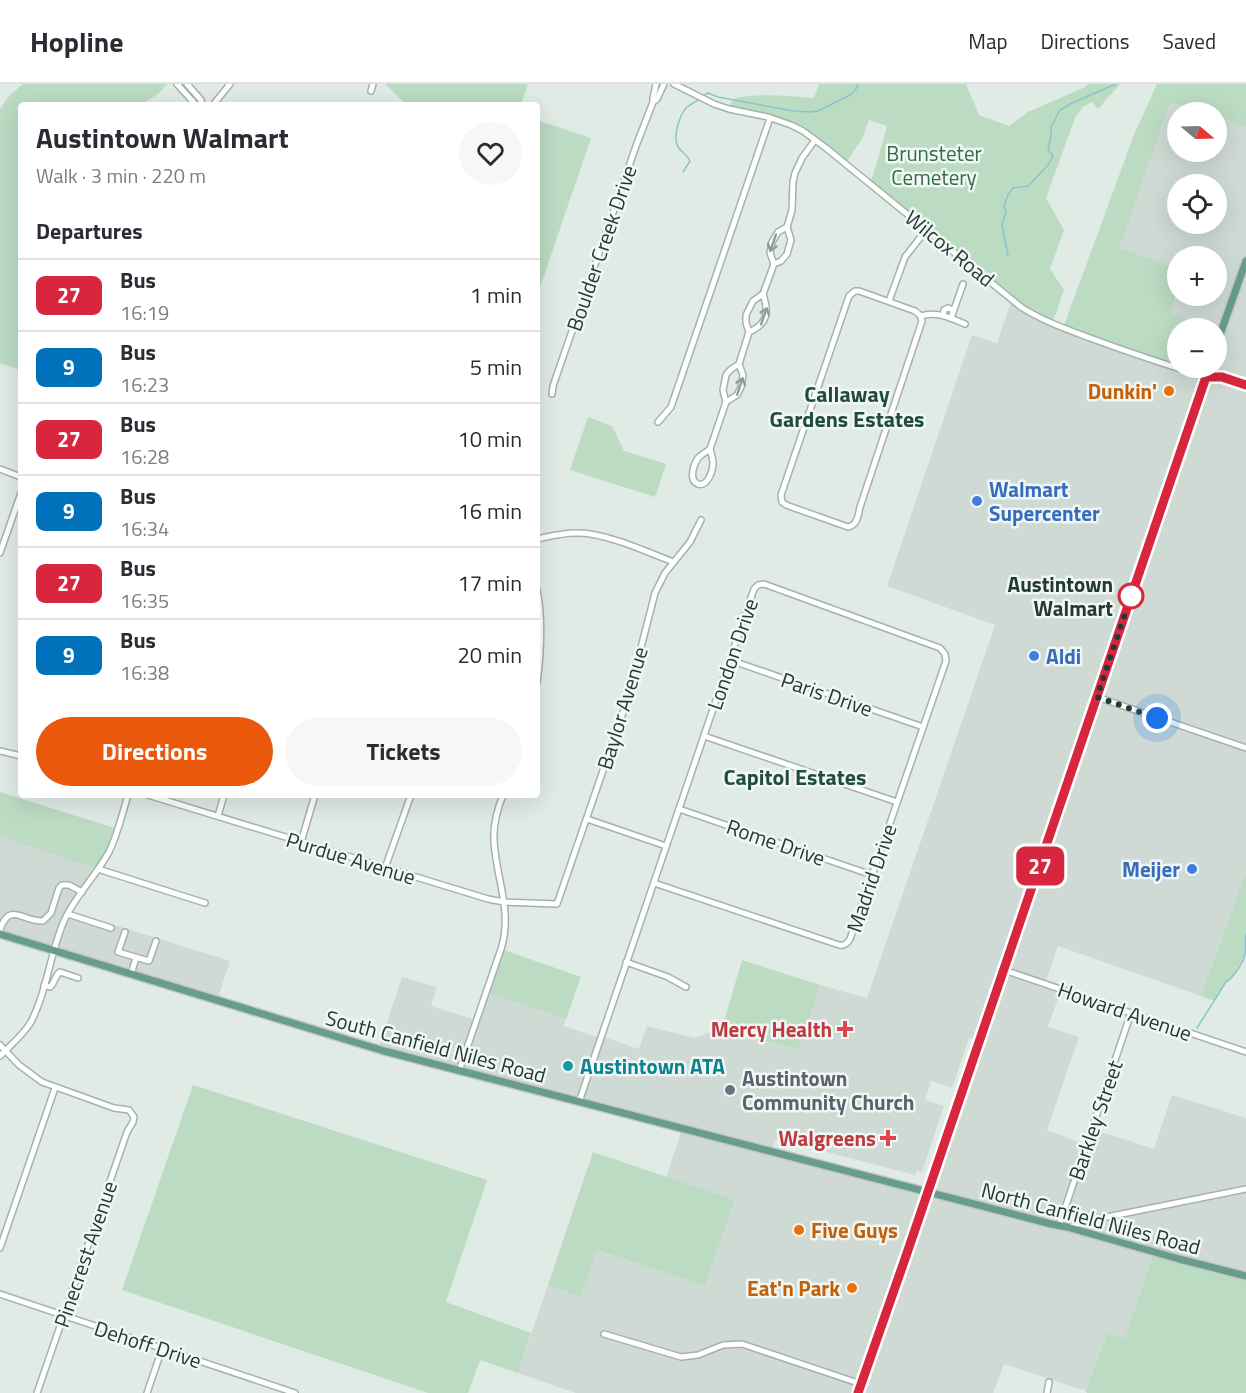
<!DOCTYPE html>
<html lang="en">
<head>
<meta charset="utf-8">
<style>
	:root { --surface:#fff; --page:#f7f7f7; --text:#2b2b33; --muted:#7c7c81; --line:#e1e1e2; --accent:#ea580c }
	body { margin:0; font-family:"Titillium Web",sans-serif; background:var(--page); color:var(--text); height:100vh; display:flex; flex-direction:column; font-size:22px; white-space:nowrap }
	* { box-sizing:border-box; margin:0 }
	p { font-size:20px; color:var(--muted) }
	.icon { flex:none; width:33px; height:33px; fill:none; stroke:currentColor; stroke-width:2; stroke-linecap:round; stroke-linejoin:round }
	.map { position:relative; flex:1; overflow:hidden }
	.sheet { position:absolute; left:18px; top:18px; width:522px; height:696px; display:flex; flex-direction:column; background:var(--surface); border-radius:6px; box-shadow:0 6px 24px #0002 }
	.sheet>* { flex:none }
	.badge { padding:0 12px; border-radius:9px; font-size:21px; line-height:39px }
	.needle { width:39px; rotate:109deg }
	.fabs { position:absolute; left:1167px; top:18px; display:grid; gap:12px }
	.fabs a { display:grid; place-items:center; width:60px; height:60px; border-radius:50%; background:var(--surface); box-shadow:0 6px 24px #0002; font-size:30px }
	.you { position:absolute; width:30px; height:30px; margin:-15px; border:4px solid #fff; border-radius:50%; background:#1a73e8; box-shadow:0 0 0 9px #1a73e833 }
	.map>.badge { position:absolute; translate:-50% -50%; box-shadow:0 0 0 3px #fff }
	h2 { padding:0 18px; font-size:22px; line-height:54px }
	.round { display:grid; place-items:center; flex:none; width:63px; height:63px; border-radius:32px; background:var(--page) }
	.headline { display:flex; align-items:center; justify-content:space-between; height:102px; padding:0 18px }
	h1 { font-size:28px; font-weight:700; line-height:45px }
	.action { display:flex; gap:12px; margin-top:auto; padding:12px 18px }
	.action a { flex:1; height:69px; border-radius:36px; background:var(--accent); color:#fff; font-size:24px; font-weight:700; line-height:69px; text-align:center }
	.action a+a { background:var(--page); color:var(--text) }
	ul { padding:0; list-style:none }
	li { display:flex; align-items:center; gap:18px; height:72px; padding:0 18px; border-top:2px solid var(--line) }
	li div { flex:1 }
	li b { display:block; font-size:22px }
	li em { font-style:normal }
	li .badge { min-width:66px; font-weight:700; text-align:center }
	header { display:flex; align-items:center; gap:36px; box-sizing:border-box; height:84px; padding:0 30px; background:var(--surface); border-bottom:2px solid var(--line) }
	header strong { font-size:28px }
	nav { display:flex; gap:33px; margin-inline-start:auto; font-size:21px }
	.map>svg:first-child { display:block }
</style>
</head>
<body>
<header>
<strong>Hopline</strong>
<nav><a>Map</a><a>Directions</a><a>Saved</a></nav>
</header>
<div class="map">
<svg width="1246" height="1309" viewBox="0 0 1246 1309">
	<rect width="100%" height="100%" fill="#e1ebe6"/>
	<!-- built -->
	<g fill="#cfdad5" fill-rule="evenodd">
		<path d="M1153 12 1203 28H1178V68H1216L1217 33 1246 43V788L1201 912 1058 862 1045 900 1061 906 1048 943 1079 953 1047 1046 1087 1061 1092 1045 1154 1065 1172 1011 1246 1034V1192L1154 1168 1125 1254 1107 1249 1086 1307 1004 1280 993 1309H576L518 1289 548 1201 580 1213 596 1166 705 1202 735 1116 666 1093 682 1045 378 965 402 893 437 903 431 922 476 936 486 909 566 935 564 942 600 954 601 952 639 965 647 942 695 954 722 944 799 966 820 901 867 914 995 541 887 502 972 251 997 259 1012 215 1041 235 1206 293 1209 284H1216L1217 262 1222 246 1170 229 1177 208 1178 212H1216V172H1178L1177 184 1096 156 1134 51ZM1178 100H1216V140H1178ZM1079 666 1085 669 1023 849 1017 847ZM969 954 979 957 928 1107 772 1067 776 1055 915 1091 917 1086 922 1088 944 1022 925 1016 931 997 952 1004Z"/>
		<polygon points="0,746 98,785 70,827 230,877 217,917 0,849"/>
	</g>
	<!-- green -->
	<g fill="#bbdbc3">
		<polygon points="23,0 167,0 159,9 141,21 21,21 20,286 0,279 0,25 8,13"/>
		<polygon points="385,0 528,0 521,21 407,21"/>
		<path d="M819 0H966L979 31 1009 42 1028 28 1085 3 1088 0H1120L1098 25 1092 18 1083 23 1075 34 1046 114 1064 146 1050 185 1064 206 1052 240 1031 229 870 99 878 75 887 42 869 36 862 55 845 80 791 41 727 25 735 14C761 9 787 12 814 14Z"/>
		<polygon points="1157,0 1246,0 1246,43 1217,33 1216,28 1203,28 1170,18 1119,164 1177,184 1177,208 1170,229 1222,246 1217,262 1216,244 1178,244 1178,284 1209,284 1206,293 1139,272 1063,244 1134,51"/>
		<polygon points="537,36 591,54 537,212"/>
		<polygon points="588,333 612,342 624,367 666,380 655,413 570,386"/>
		<polygon points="0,708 118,745 98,785 0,752"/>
		<polygon points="1246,788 1246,867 1243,876 1237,884 1232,895 1226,898 1215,917 1201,912"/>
		<polygon points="501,865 581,893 566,935 486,909"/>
		<polygon points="742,876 820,901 799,966 722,944"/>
		<polygon points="193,1001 487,1096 446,1218 531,1249 518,1289 480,1276 468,1309 428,1309 122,1206"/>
		<polygon points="593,1068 735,1116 705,1202 597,1166 580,1213 548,1201"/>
		<polygon points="1154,1168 1246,1192 1246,1309 1087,1309 1086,1307 1107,1249 1125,1254"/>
	</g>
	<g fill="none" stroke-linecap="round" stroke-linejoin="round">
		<!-- stream -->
		<g stroke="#8cc4cc" stroke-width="1.5">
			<polyline points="703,12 708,9 718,13 793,27 810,28 818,27 850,11 856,5 858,0"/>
			<path d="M683 88 690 77C686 69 681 68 678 63 672 53 680 30 687 23 691 20 696 18 699 15"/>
			<polyline points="1008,172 1002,141 1006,128 1004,122 1008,111 1013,104 1028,102 1049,80 1053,72 1048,66 1051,52 1051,43 1060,26 1072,19 1116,0"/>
			<path d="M1197 944 1226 898C1233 894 1244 878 1245 870 1246 863 1245 856 1246 850"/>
		</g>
		<!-- minor casing -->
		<g stroke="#a4b2ad" stroke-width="8">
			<g id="minor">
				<polyline points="177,0 196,21"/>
				<polyline points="187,0 201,16 202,21"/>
				<path d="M674 0 714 20 729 25 768 33 791 41 803 47 826 64 1021 223C1043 237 1066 245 1090 254 1128 268 1167 281 1206 293"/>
				<polyline points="371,7 373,0"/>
				<polyline points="653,18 653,14 656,0"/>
				<polyline points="213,21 230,0"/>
				<polyline points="774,180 781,177 787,170 791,156 787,143 792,126 793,98 795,89 802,74 815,56"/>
				<path d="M855 207H859L915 227 920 231 922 237 860 423C858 431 858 441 848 443L786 421 782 418 781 411 849 212Z"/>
				<polyline points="889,217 905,173 927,145"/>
				<polyline points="943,231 944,226 948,224 953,226"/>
				<path d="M921 232C936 227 951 234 965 240"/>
				<polyline points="951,234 963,200"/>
				<path d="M749 248C768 240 769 228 763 210"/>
				<polyline points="552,310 553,302 636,62 653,18 657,15 664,0"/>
				<polyline points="726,318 737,311 741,303 743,291 739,280 749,248 746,239 746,231 753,217 763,210 774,180 770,169 772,158 778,148 787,143"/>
				<polyline points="658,338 671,323 770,34"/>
				<polyline points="710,365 726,318 723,306 726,291 730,286 739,280"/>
				<path d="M710 365C711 370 713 375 713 379 713 386 708 403 698 400 688 396 694 380 698 374 701 371 706 368 710 365Z"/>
				<polyline points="0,385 21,393"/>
				<path d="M537 455C551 452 565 448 579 449 605 449 648 468 673 478"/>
				<polyline points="0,469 21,409"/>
				<path d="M537 506C543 536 541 568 537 599"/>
				<polyline points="730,576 923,643"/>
				<polyline points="1097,613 1246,664"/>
				<polyline points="704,652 897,718"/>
				<polyline points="0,667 21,672"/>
				<polyline points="148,711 488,815 504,818 557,820 628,614 655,509 665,489 690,458 701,436"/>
				<polyline points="679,725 872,791"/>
				<polyline points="218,732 224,711"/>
				<polyline points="587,735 666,762"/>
				<polyline points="301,758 315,711"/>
				<polyline points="385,784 411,711"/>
				<polyline points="98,785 205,819"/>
				<polyline points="68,830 111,844"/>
				<path d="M0 845C11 817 22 838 43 837L51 829 59 804 62 801H69L82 808"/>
				<polyline points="125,848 118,868 149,877 156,857"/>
				<polyline points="626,878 668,893 686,903"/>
				<polyline points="1004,886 1246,968"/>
				<polyline points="131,890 136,874"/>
				<path d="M44 901 50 903C55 899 55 891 60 888L78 894"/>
				<polyline points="0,961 19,981 42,998 114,1024 129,1026 134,1033 133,1038 127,1048 37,1309"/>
				<path d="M0 972C11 961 23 951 31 938 47 907 50 869 64 837 75 812 96 792 109 768 118 750 122 730 128 711"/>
				<path d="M459 987 501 865C513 827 496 795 494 757 493 741 497 726 503 711"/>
				<path d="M579 1018 754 505 758 501 764 500 940 564 945 570 946 577 850 855C847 860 844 862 839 861L654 799"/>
				<polyline points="1059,1142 1131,929"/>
				<polyline points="1069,1143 1087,1137 1246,1105"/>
				<polyline points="0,1164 55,1004"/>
				<polyline points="0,1210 295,1309"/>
				<polyline points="604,1250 681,1273 698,1271 723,1261 742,1260 861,1300"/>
				<polyline points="147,1309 162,1265"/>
				<polyline points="1047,1309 1049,1298"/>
			</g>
		</g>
		<!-- major casing -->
		<g stroke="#c1c8c6" stroke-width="10">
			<g id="major">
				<polyline points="1216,262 1246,177"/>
				<polyline points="0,850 384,967 1051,1140 1067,1143 1179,1175 1246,1192"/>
				<polyline points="858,1309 906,1172 1209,284"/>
			</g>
		</g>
		<!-- minor -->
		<use href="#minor" stroke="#fff" stroke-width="5"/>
		<!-- major -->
		<use href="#major" stroke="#689d8e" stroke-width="7"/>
	</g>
	<!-- one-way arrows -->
	<defs><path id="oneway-shaft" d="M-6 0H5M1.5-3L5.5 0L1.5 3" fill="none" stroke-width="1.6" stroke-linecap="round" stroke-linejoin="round" transform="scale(1.5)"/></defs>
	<g stroke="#919c99">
		<use href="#oneway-shaft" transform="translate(773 159) rotate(109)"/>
		<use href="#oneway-shaft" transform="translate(764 232) rotate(-71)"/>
		<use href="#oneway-shaft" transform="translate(740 302) rotate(-72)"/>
	</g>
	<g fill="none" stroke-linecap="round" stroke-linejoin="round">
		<!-- line casing -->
		<g stroke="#fff" stroke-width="14">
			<polyline id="line" points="858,1309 906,1172 1206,293 1222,293 1246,301"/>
		</g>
		<!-- line -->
		<use href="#line" stroke="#d7263d" stroke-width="9"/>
		<!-- walk -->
		<polyline stroke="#233a33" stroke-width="6" stroke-dasharray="0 10.8" points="1131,512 1097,613 1157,634"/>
	</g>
	<!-- markers -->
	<g fill="#e8710a" stroke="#f1f7f4" stroke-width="2">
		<circle cx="1169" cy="307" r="6"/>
		<circle cx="799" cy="1146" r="6"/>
		<circle cx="852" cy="1204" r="6"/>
	</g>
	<g fill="#3f7fe0" stroke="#f1f7f4" stroke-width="2">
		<circle cx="977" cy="417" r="6"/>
		<circle cx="1034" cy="572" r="6"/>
		<circle cx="1192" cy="785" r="6"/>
	</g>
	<circle fill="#fff" stroke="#d7263d" stroke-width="3" cx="1131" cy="512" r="12"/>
	<g fill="#e0444e" stroke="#f1f7f4" stroke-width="2">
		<path d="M842 936h6v6h6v6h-6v6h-6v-6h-6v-6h6z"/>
		<path d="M885 1045h6v6h6v6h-6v6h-6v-6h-6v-6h6z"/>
	</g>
	<circle fill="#0f9aa8" stroke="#f1f7f4" stroke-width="2" cx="568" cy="982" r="6"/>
	<circle fill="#6b7280" stroke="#f1f7f4" stroke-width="2" cx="730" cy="1006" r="6"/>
	<g text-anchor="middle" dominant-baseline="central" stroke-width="5" stroke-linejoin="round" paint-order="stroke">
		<!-- park labels -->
		<g font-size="21" fill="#2f6e46" stroke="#f1f7f4">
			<text x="934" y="69">Brunsteter<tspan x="934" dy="24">Cemetery</tspan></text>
		</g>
		<!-- street labels -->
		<g font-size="21" fill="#233a33" stroke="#f1f7f4">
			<text transform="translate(601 164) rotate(-71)">Boulder Creek Drive</text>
			<text transform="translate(950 164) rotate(39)">Wilcox Road</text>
			<text transform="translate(732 570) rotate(-71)">London Drive</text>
			<text transform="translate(827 610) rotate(19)">Paris Drive</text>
			<text transform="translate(622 624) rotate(-73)">Baylor Avenue</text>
			<text transform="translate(776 758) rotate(19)">Rome Drive</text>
			<text transform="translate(351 774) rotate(17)">Purdue Avenue</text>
			<text transform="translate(871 794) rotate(-71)">Madrid Drive</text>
			<text transform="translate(1125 927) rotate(19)">Howard Avenue</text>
			<text transform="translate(436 962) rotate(15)">South Canfield Niles Road</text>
			<text transform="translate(1095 1036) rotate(-71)">Barkley Street</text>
			<text transform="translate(1091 1134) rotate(15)">North Canfield Niles Road</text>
			<text transform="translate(85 1170) rotate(-71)">Pinecrest Avenue</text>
			<text transform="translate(148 1260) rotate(18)">Dehoff Drive</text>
		</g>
		<!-- food labels -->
		<g font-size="21" font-weight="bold" fill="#c56008" stroke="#f1f7f4" text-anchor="end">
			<text x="1157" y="307">Dunkin'</text>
			<text x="811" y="1146" text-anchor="start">Five Guys</text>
			<text x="840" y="1204">Eat'n Park</text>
		</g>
		<!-- shop labels -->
		<g font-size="21" font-weight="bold" fill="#366cbe" stroke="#f1f7f4" text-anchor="start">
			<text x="989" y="405">Walmart<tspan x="989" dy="24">Supercenter</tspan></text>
			<text x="1046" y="572">Aldi</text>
			<text x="1180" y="785" text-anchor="end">Meijer</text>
		</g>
		<!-- stop labels -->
		<g font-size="21" font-weight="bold" fill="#233a33" stroke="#f1f7f4" text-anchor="end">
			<text x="1113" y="500">Austintown<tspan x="1113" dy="24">Walmart</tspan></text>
		</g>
		<!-- health labels -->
		<g font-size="21" font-weight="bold" fill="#be3a42" stroke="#f1f7f4" text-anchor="end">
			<text x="832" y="945">Mercy Health</text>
			<text x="876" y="1054">Walgreens</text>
		</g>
		<!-- culture labels -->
		<g font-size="21" font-weight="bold" fill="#0d838f" stroke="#f1f7f4" text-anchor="start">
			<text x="580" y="982">Austintown ATA</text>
		</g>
		<!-- worship labels -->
		<g font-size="21" font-weight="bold" fill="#5b616d" stroke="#f1f7f4" text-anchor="start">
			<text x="742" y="994">Austintown<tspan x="742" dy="24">Community Church</tspan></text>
		</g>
		<!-- neighbourhood labels -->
		<g font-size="22" font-weight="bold" fill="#204b3f" stroke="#f1f7f4">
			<text x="847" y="310">Callaway<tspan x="847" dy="25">Gardens Estates</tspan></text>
			<text x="795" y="693">Capitol Estates</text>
		</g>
	</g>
</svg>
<div class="fabs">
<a><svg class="needle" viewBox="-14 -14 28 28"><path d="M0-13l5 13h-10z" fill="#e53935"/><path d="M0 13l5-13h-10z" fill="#7c7c81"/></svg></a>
<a><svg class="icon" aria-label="locate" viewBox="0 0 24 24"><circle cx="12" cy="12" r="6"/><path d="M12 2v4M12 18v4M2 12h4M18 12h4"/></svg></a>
<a>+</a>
<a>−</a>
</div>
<div class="you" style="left:1157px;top:634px"></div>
<b class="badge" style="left:1040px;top:782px;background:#d7263d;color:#fff">27</b>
<section class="sheet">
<div class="headline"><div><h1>Austintown Walmart</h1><p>Walk · 3 min · 220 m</p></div><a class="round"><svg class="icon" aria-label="heart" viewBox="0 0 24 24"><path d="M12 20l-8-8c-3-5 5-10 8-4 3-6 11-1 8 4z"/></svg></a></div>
<h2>Departures</h2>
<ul>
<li><span class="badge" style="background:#d7263d;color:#fff">27</span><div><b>Bus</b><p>16:19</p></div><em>1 min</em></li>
<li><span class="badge" style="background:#0072bc;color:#fff">9</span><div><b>Bus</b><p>16:23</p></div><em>5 min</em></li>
<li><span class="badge" style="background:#d7263d;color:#fff">27</span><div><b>Bus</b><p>16:28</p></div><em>10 min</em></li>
<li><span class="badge" style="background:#0072bc;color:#fff">9</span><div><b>Bus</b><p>16:34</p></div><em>16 min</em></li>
<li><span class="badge" style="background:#d7263d;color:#fff">27</span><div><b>Bus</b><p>16:35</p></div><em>17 min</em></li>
<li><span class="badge" style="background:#0072bc;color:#fff">9</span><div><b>Bus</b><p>16:38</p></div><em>20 min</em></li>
</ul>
<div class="action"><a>Directions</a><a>Tickets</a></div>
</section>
</div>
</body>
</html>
